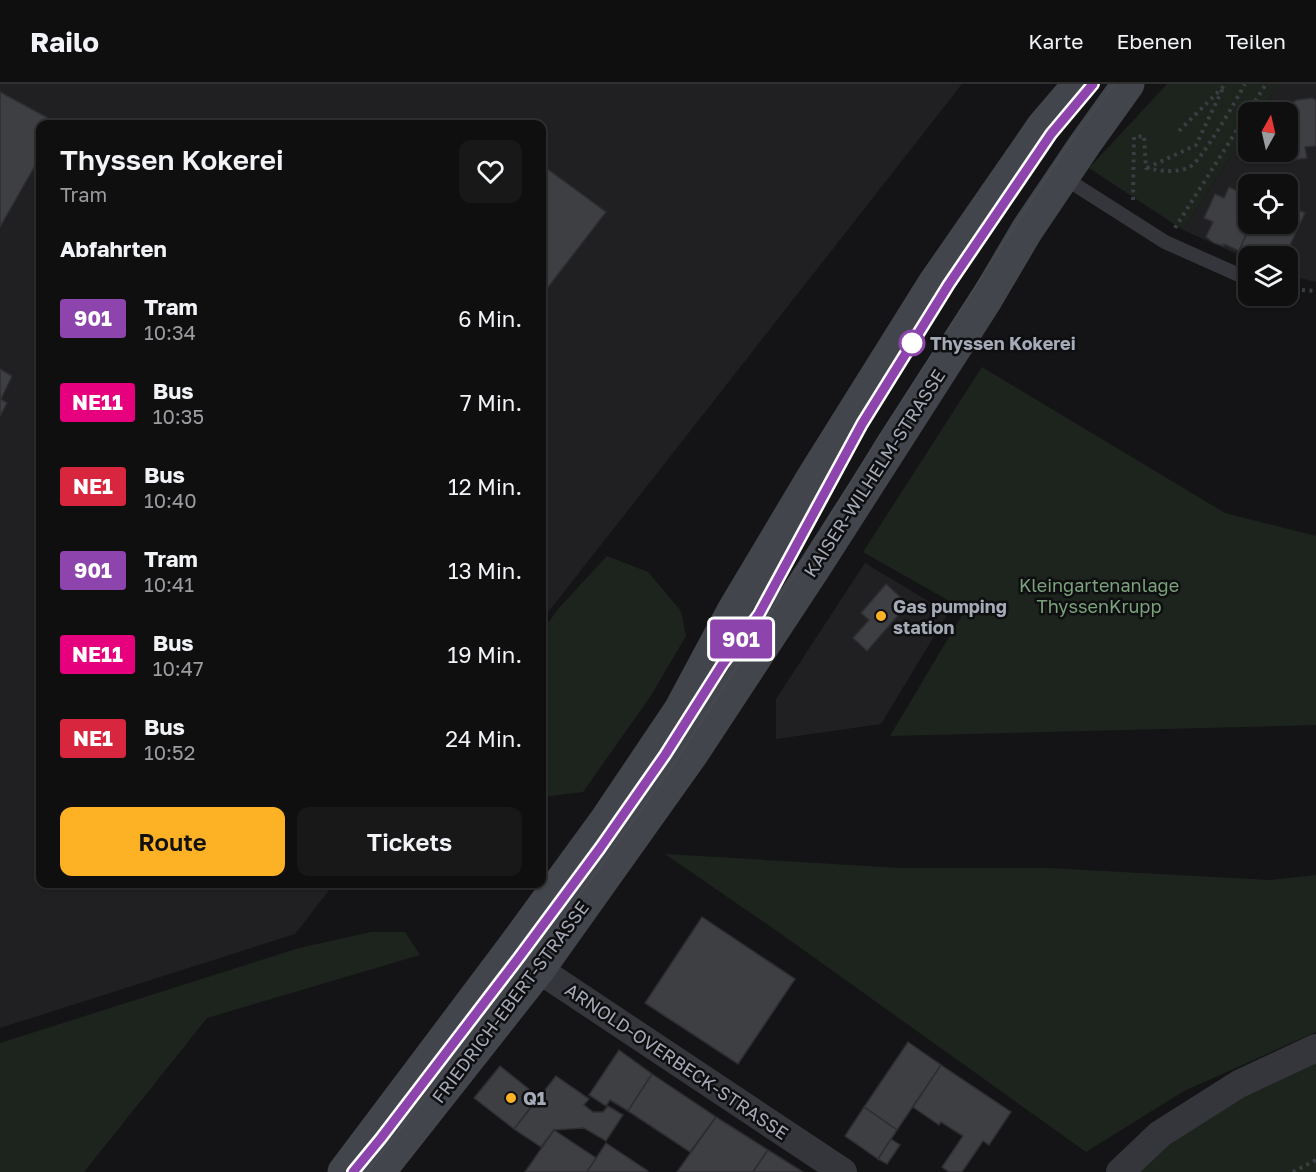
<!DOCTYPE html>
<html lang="de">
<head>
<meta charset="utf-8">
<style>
	:root { --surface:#0f0f10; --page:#181819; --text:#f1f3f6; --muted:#9b9c9f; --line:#2f2f30; --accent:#fdb124 }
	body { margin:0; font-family:"Golos Text",sans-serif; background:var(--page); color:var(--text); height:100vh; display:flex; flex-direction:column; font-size:22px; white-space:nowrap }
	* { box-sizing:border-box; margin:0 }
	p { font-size:20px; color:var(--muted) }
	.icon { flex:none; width:33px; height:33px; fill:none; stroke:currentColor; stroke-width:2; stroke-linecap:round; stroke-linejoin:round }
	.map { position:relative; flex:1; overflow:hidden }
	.panel { position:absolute; left:36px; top:36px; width:510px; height:768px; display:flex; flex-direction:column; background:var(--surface); border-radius:12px; box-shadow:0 2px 4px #0004,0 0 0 2px var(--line) }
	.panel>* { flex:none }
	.badge { padding:0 12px; border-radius:4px; font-size:21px; line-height:39px }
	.needle { width:39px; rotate:8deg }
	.tools { position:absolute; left:1238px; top:18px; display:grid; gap:12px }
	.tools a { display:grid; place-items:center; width:60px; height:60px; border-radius:12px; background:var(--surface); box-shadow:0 2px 4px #0004,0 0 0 2px var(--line); font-size:30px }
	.map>.badge { position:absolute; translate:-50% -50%; box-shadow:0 0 0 3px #fff }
	h2 { padding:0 24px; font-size:22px; line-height:54px }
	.round { display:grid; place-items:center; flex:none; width:63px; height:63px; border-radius:12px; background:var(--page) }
	.headline { display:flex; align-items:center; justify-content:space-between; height:102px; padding:0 24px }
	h1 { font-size:28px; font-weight:600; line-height:45px }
	.primary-button { display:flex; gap:12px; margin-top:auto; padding:12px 24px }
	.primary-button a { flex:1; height:69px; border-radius:12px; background:var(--accent); color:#111; font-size:24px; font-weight:600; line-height:69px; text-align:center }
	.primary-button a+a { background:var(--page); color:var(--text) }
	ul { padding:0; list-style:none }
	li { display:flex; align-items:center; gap:18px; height:84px; padding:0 24px }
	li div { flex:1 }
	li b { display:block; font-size:22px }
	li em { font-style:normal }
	li .badge { min-width:66px; font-weight:700; text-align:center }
	header { display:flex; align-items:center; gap:36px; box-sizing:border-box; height:84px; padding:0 30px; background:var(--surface); border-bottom:2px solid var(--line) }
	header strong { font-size:28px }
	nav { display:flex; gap:33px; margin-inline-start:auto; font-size:21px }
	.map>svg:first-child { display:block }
</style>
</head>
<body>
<header>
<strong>Railo</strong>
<nav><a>Karte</a><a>Ebenen</a><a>Teilen</a></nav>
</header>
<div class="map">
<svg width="1316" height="1088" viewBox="0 0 1316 1088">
	<rect width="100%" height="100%" fill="#141416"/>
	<!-- built -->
	<g fill="#202023" fill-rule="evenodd">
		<polygon points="0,0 962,0 542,536 542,40 40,40 40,800 334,800 295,850 0,944"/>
		<path d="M1278 0H1316V198L1287 191V172H1248V175L1183 146 1248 46V68H1287V28H1260ZM1248 100H1287V140H1248Z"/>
		<polygon points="865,479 948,529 881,640 776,655 776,615"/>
	</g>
	<!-- green -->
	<g fill="#1c241d">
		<polygon points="1167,0 1278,0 1260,28 1248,28 1248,46 1183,146 1089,84"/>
		<polygon points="982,283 1225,429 1316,452 1316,641 890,652 965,526 863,468"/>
		<polygon points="607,472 648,488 681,527 686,552 650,613 583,708 542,713 542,547 559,524"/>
		<polygon points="665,770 901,784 1048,784 1270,796 1316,791 1316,948 1184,1007 1086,1068 784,852"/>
		<polygon points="371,848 405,848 420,871 207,934 84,1088 0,1088 0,959 299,864"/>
		<polygon points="1316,977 1316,1088 1137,1088 1175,1052 1236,1015"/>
	</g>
	<!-- building -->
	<g fill="#3e3f43" stroke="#2e2e32" stroke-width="1.5">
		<polygon points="0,8 59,40 40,40 40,73 0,143"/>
		<polygon points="1312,14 1316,16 1316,62 1305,63 1307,74 1292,76 1276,68 1287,68 1287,28 1279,28 1280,25 1297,16"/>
		<polygon points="542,81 606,128 542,211"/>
		<polygon points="1246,100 1248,100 1248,140 1251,140 1239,167 1224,160 1224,162 1214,159 1206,153 1213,138 1204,134 1215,110 1224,114 1229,103 1242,109"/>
		<polygon points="1287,121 1305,129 1285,172 1278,168 1276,172 1252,172 1239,167 1251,140 1287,140"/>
		<polygon points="0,285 12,292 1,315 7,319 0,332"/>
		<polygon points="886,500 908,520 867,567 853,554 869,536 861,529"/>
		<polygon points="702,833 795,895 738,980 645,919"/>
		<polygon points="908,958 941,981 897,1046 864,1023"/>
		<polygon points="619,966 652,990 628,1027 610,1016 606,1022 589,1011"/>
		<polygon points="941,981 1011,1028 989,1061 983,1057 962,1088 949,1088 942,1083 963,1052 941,1038 939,1041 913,1023"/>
		<polygon points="500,982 539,1013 514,1045 474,1014"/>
		<polygon points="652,990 716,1033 690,1068 628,1027"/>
		<polygon points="556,992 589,1015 584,1021 593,1028 603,1028 608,1022 623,1031 606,1057 584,1044 554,1046 541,1063 514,1045"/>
		<polygon points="864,1023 897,1046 878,1075 845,1052"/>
		<polygon points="716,1033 768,1066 753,1088 677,1088"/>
		<polygon points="554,1046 596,1074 587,1088 525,1088"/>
		<polygon points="891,1055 900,1061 887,1080 878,1075"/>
		<polygon points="606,1059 648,1087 647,1088 587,1088"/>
		<polygon points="768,1066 803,1088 753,1088"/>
	</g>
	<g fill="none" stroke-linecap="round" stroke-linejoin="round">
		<!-- path -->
		<g stroke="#3a3d42" stroke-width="4" stroke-dasharray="3 4.5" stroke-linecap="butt">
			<polyline points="1147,84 1196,61 1224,2 1176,50"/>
			<path d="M1133 116 1134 53 1144 52 1146 84C1161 87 1174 89 1188 84 1201 79 1236 16 1245 0"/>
			<polyline points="1175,144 1266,0"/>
			<polyline points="1287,205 1316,207"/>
			<polyline points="1293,1088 1316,1076"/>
		</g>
		<!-- service -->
		<polyline stroke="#35363b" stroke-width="14" points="1063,93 1165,158 1248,195"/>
		<!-- minor -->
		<g stroke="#35363b" stroke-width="28">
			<polyline points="520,873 843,1088"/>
			<polyline points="1120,1088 1160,1050 1239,1000 1316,964"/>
		</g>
		<!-- secondary -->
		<g stroke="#42454b" stroke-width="33">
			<polyline points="344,1088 511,866 606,736 680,626 733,527 813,393 933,201 1043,42 1079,0"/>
			<polyline points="379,1088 539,885 692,670 815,483 987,214 1027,146 1085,60 1128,0"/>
		</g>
		<!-- tram -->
		<g stroke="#474a50" stroke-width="1.5">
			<polyline points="353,1088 381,1054 520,872 600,764 665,671 722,581 759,530 862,340 949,200 1051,50 1093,0"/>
			<polyline points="367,1088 530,880 671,684 751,561 878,354 1020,133 1072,55 1114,0"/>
		</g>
	</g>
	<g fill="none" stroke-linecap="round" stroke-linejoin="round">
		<!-- line casing -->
		<g stroke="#fff" stroke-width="14">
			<polyline id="line" points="353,1088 381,1054 520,872 600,764 665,671 722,581 759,530 862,340 949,200 1051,50 1093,0"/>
		</g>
		<!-- line -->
		<use href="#line" stroke="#8e44ad" stroke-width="9"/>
	</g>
	<!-- markers -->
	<circle fill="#fff" stroke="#8e44ad" stroke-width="3" cx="912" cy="259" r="12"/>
	<g fill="#fdb124" stroke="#0f0f11" stroke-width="2">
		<circle cx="881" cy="532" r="6"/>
		<circle cx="511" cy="1014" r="6"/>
	</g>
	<g text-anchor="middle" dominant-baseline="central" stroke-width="5" stroke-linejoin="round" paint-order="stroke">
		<!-- stop labels -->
		<g font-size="18" font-weight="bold" fill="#a5aab7" stroke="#0f0f11" text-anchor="start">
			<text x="930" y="259">Thyssen Kokerei</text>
		</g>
		<!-- street labels -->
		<g font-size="18" fill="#a5aab7" stroke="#0f0f11">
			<text transform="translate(874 389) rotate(-57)">KAISER-WILHELM-STRASSE</text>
			<text transform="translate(510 918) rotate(-53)">FRIEDRICH-EBERT-STRASSE</text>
			<text transform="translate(677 977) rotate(34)">ARNOLD-OVERBECK-STRASSE</text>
		</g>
		<!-- park labels -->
		<g font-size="18" fill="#7aa37c" stroke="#0f0f11">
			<text x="1099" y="501">Kleingartenanlage<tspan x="1099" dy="21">ThyssenKrupp</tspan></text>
		</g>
		<!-- poi labels -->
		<g font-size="18" font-weight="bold" fill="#a5aab7" stroke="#0f0f11" text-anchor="start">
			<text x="893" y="522">Gas pumping<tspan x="893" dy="21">station</tspan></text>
			<text x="523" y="1014">Q1</text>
		</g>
	</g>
</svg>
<div class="tools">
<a><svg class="needle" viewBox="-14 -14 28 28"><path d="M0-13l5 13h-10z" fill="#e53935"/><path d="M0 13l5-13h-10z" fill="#9b9c9f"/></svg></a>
<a><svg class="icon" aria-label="locate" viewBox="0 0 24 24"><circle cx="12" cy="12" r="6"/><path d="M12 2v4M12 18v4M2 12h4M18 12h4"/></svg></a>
<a><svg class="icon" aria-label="layers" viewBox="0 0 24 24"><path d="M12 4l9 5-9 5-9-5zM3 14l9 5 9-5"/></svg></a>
</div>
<b class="badge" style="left:741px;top:555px;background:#8e44ad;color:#fff">901</b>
<section class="panel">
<div class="headline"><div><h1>Thyssen Kokerei</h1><p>Tram</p></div><a class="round"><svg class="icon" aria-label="heart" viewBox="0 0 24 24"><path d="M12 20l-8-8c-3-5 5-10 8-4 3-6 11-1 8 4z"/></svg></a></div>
<h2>Abfahrten</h2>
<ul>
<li><span class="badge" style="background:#8e44ad;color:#fff">901</span><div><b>Tram</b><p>10:34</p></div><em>6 Min.</em></li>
<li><span class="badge" style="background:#e6007e;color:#fff">NE11</span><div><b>Bus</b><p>10:35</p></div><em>7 Min.</em></li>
<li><span class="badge" style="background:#d7263d;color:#fff">NE1</span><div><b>Bus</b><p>10:40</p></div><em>12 Min.</em></li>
<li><span class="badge" style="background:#8e44ad;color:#fff">901</span><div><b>Tram</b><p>10:41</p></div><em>13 Min.</em></li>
<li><span class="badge" style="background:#e6007e;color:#fff">NE11</span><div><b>Bus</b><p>10:47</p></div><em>19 Min.</em></li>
<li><span class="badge" style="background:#d7263d;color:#fff">NE1</span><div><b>Bus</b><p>10:52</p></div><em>24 Min.</em></li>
</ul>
<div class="primary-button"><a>Route</a><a>Tickets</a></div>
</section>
</div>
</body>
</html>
